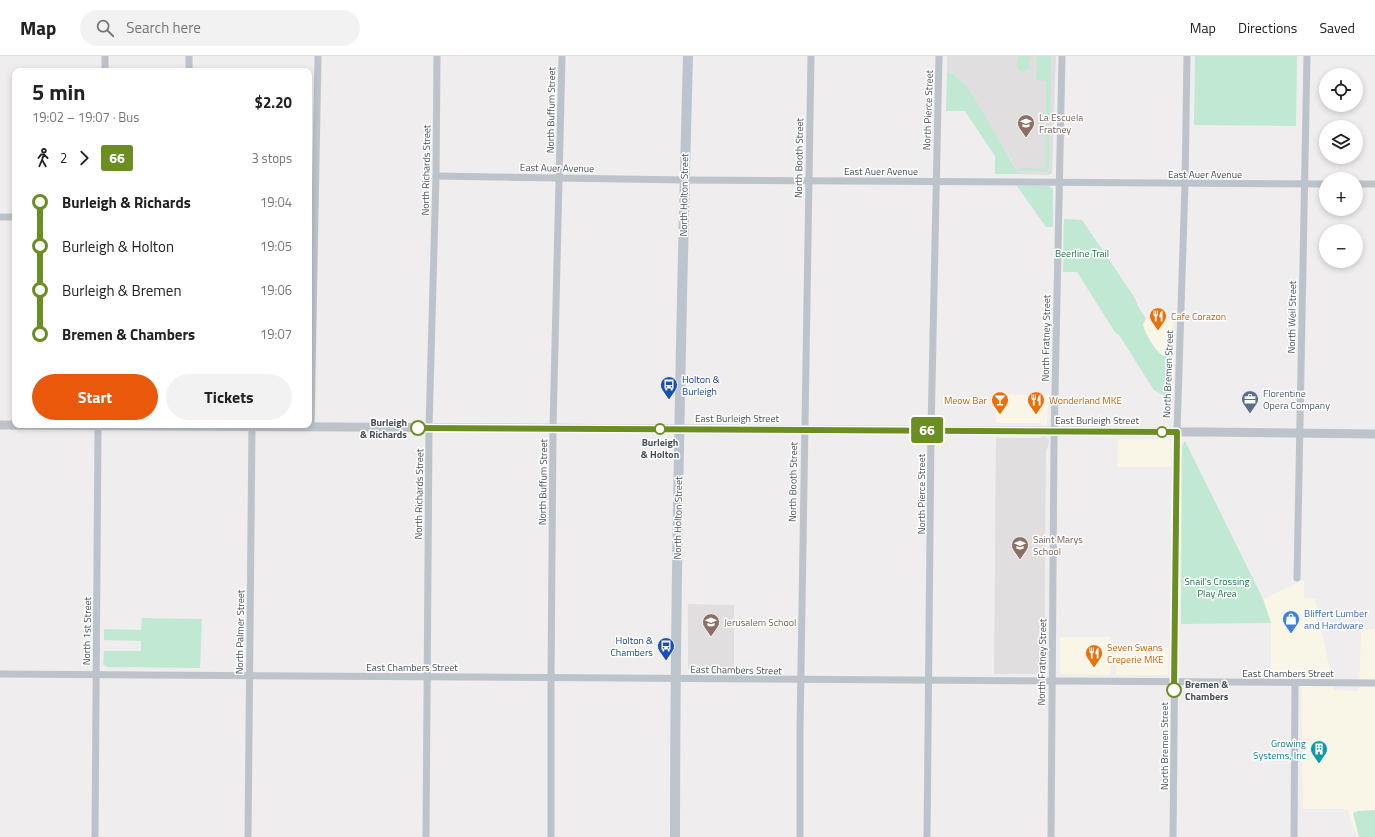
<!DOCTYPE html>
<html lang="en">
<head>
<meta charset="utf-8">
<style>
	:root { --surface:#fff; --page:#f2f2f2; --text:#222; --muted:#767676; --line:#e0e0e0; --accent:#ea580c }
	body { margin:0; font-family:"Titillium Web",sans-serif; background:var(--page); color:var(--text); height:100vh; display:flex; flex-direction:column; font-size:15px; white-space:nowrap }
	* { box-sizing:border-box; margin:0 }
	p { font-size:13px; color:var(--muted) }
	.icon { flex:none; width:22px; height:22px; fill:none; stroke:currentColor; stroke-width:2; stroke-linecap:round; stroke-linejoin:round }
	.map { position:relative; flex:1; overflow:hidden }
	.drawer { position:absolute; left:12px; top:12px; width:300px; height:360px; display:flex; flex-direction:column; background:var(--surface); border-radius:8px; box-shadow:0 2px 6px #0003 }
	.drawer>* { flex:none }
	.badge { padding:0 8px; border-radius:3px; font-size:14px; line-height:26px }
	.controls { position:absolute; left:1319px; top:12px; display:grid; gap:8px }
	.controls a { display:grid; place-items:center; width:44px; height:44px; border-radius:50%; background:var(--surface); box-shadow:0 2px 6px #0003; font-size:20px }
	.map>.badge { position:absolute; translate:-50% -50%; box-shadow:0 0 0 2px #fff }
	.legs { display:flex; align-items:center; gap:6px; height:44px; padding:0 20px; font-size:13px }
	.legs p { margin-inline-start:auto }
	.summary { display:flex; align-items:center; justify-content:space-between; height:68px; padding:0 20px }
	h1 { font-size:22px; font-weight:700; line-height:30px }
	.action { display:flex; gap:8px; margin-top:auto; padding:8px 20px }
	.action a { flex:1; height:46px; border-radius:24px; background:var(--accent); color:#fff; font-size:16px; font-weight:700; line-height:46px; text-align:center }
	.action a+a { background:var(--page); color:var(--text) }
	ul { padding:0 20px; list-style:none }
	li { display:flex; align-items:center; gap:14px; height:44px; font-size:15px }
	li i { display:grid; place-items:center; width:6px; height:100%; margin:0 5px; background:currentColor }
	li i::after { content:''; width:10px; height:10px; margin:-5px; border:3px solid; border-radius:50%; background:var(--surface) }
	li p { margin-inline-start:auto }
	li:first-child i { background:linear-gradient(#0000 50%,currentColor 0) }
	li:last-child i { background:linear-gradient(currentColor 50%,#0000 0) }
	header { display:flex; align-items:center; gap:24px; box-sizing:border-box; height:56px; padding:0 20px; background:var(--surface); border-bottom:1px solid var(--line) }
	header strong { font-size:19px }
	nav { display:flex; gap:22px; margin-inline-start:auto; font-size:14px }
	.search { width:280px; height:36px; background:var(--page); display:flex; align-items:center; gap:10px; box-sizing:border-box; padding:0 14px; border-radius:22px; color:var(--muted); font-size:15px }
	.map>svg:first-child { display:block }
</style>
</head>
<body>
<header>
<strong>Map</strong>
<div class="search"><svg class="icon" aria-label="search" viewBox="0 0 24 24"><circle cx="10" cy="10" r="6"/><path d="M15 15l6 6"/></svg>Search here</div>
<nav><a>Map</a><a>Directions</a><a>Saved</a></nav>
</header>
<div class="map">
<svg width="1375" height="781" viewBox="0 0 1375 781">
	<rect width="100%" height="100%" fill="#efeded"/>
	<!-- commercial -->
	<g fill="#f9f5e7">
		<polygon points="1146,263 1173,264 1172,300 1162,299 1154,291 1144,273 1143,268"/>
		<polygon points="996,338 1049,339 1047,369 1043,369 1041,367 996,367"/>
		<polygon points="1118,383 1165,383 1169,384 1171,387 1171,411 1117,411"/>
		<polygon points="1304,524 1304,542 1315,543 1334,634 1359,635 1361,573 1375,573 1375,781 1357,781 1347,753 1303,753 1301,620 1271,620 1271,567 1263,543"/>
		<polygon points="1060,581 1111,581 1111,619 1061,618 1060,615"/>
		<polygon points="1116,592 1169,592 1168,618 1164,619 1116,619"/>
	</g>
	<!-- education -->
	<g fill="#e0dede">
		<polygon points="947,0 1056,0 1052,117 1048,119 1017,118 1016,112 979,52 967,30 951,17 947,17"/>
		<polygon points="1042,380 1045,380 1049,384 1048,391 1046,394 1044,613 1042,618 994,618 996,382 1041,382"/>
		<polygon points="688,548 734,549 734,614 688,613"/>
	</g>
	<!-- green -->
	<g fill="#c0e8d2">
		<path d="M1018 0H1031L1032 2 1028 5 1030 11 1023 16C1014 13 1017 7 1018 0Z"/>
		<polygon points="1037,0 1051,0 1050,64 1046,63 1046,25 1036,24"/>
		<polygon points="1195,0 1297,0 1296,70 1194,69"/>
		<polygon points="947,17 951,17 967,30 1017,115 1021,112 1045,113 1046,69 1049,69 1049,113 1047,115 1017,115 1017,118 995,118 995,100 965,55 946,55"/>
		<polygon points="1017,130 1049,130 1053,133 1053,171 1046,171"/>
		<path d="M1064 163 1082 164 1133 239 1139 252 1146 263 1143 268C1144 276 1155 295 1162 299 1164 300 1169 300 1172 300L1171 340H1165L1154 334 1119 279 1115 276 1077 216H1063Z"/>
		<polygon points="1185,385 1263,543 1271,567 1181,568 1182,390"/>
		<polygon points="142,562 202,563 200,612 108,611 105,610 103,608 104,595 141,595 141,585 104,584 104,573 141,574"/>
		<polygon points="1375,754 1375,781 1359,781 1353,757 1358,755"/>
	</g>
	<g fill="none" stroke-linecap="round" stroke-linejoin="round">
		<!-- minor -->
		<g stroke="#bdc3ca" stroke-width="7">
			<polyline points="105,15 105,0"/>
			<polyline points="189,15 189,0"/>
			<polyline points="436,120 685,124 1326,128"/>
			<polyline points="1356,128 1375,128"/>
			<polyline points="0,161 15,161"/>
			<polyline points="311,371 318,0"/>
			<polyline points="1297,522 1307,0"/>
			<polyline points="0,618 1375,627"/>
			<polyline points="95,781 98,369"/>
			<polyline points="248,781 252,369"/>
			<polyline points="426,781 429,372 436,120 437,0"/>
			<polyline points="551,781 551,622 553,372 562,0"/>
			<polyline points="800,781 800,673 811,0"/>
			<polyline points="927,781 931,375 939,0"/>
			<polyline points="1051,781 1054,385 1062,0"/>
			<polyline points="1173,781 1177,376 1185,128 1187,0"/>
			<polyline points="1294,781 1295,627"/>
		</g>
		<!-- tertiary -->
		<polyline stroke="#bdc3ca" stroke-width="9" points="0,369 1203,376 1375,378"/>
		<!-- secondary -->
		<path stroke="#bcc4ce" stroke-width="10" d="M675 781C675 521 681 260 688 0"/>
	</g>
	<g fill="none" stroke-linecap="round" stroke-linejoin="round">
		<!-- line-1 casing -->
		<g stroke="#fff" stroke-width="9">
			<polyline id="line-1" points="418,372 1177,376 1174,634"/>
		</g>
		<!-- line-1 -->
		<use href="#line-1" stroke="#6b8e23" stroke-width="6"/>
	</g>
	<!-- icons -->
	<defs>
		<g id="school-pin" transform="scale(0.9)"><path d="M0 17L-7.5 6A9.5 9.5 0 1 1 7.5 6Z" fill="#8d6e63" stroke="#fff"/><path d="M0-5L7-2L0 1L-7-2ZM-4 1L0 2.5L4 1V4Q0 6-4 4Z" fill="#fff"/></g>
		<g id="restaurant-pin" transform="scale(0.9)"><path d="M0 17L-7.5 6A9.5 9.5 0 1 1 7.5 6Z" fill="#e8710a" stroke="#fff"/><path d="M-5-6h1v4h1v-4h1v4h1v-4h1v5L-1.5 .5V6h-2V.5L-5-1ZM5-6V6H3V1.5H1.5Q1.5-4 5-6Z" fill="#fff"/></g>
		<g id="bus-pin" transform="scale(0.9)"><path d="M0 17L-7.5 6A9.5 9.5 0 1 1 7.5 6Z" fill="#1a4fb4" stroke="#fff"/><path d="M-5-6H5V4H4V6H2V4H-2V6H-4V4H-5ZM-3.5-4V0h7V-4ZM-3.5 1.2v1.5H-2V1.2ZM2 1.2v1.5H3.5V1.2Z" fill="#fff"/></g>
		<g id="office-pin" transform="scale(0.9)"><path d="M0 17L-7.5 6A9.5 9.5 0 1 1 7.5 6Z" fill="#5c6f8a" stroke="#fff"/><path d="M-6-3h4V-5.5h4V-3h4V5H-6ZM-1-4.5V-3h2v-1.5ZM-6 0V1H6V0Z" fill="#fff"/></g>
		<g id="bar-pin" transform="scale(0.9)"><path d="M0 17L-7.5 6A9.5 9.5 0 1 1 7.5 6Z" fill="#e8710a" stroke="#fff"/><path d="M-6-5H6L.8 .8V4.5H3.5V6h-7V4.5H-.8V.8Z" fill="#fff"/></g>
		<g id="shop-pin" transform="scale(0.9)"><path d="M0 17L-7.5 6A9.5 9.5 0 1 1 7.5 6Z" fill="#3f7fe0" stroke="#fff"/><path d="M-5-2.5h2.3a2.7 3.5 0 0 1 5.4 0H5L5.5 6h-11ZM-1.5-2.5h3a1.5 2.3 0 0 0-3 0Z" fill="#fff"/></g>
		<g id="building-pin" transform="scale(0.9)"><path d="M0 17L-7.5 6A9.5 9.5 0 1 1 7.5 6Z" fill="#0f9aa8" stroke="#fff"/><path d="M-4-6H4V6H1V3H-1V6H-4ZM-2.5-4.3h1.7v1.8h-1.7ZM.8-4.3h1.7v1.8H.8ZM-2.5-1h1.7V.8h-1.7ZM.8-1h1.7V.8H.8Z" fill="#fff"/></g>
	</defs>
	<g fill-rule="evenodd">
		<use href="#school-pin" x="1026" y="67"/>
		<use href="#restaurant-pin" x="1158" y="260"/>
		<use href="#bus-pin" x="669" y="329"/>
		<use href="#office-pin" x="1250" y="343"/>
		<use href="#bar-pin" x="1000" y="344"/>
		<use href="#restaurant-pin" x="1036" y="344"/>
		<use href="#school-pin" x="1020" y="489"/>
		<use href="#shop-pin" x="1291" y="563"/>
		<use href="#school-pin" x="711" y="566"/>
		<use href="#bus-pin" x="666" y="590"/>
		<use href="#restaurant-pin" x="1094" y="597"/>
		<use href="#building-pin" x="1319" y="693"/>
	</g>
	<!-- markers -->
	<g fill="#fff" stroke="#6b8e23" stroke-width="2">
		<circle cx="418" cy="372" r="7"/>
		<circle cx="660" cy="373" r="5"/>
		<circle cx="1162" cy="376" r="5"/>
		<circle cx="1174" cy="634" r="7"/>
	</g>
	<g text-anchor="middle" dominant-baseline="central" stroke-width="3" stroke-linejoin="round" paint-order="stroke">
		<!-- street labels -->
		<g font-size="10" fill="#474f58" stroke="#fff">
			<text transform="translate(551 54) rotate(-89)">North Buffum Street</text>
			<text transform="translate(928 54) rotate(-88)">North Pierce Street</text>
			<text transform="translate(799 102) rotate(-89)">North Booth Street</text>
			<text transform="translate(557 112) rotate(1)">East Auer Avenue</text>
			<text transform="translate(426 114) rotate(-89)">North Richards Street</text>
			<text x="881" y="115">East Auer Avenue</text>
			<text x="1205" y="118">East Auer Avenue</text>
			<text transform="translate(684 139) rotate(-89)">North Holton Street</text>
			<text transform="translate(1292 261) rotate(-89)">North Weil Street</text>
			<text transform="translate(1046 282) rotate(-89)">North Fratney Street</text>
			<text transform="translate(1168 318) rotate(-88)">North Bremen Street</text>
			<text x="737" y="362">East Burleigh Street</text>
			<text x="1097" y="364">East Burleigh Street</text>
			<text transform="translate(543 426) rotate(-89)">North Buffum Street</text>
			<text transform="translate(793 426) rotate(-89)">North Booth Street</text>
			<text transform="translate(419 438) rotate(-89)">North Richards Street</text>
			<text transform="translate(921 438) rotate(-90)">North Pierce Street</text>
			<text transform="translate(678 462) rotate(-89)">North Holton Street</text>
			<text transform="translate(87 575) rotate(-89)">North 1st Street</text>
			<text transform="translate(240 576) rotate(-89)">North Palmer Street</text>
			<text transform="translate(1042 606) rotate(-89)">North Fratney Street</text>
			<text x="412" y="611">East Chambers Street</text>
			<text transform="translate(736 614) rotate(1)">East Chambers Street</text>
			<text x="1288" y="617">East Chambers Street</text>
			<text transform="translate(1164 690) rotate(-90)">North Bremen Street</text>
		</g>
		<!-- education labels -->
		<g font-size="10" fill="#785e54" stroke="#fff" text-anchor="start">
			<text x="1039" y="61">La Escuela<tspan x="1039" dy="12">Fratney</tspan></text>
			<text x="1033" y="483">Saint Marys<tspan x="1033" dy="12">School</tspan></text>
			<text x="724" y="566">Jerusalem School</text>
		</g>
		<!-- park labels -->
		<g font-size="10" fill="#226f4d" stroke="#fff">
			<text x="1082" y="197">Beerline Trail</text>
			<text x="1217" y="525">Snail's Crossing<tspan x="1217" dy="12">Play Area</tspan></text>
		</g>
		<!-- food labels -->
		<g font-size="10" fill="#c56008" stroke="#fff" text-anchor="start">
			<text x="1171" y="260">Cafe Corazon</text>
			<text x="987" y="344" text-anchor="end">Meow Bar</text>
			<text x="1049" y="344">Wonderland MKE</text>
			<text x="1107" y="591">Seven Swans<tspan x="1107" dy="12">Creperie MKE</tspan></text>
		</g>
		<!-- transit labels -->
		<g font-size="10" fill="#164399" stroke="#fff" text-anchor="start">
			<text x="682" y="323">Holton &amp;<tspan x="682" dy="12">Burleigh</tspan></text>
			<text x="653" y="584" text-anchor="end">Holton &amp;<tspan x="653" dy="12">Chambers</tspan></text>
		</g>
		<!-- service labels -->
		<g font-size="10" fill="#4e5e75" stroke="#fff" text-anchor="start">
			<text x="1263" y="337">Florentine<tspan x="1263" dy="12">Opera Company</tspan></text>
		</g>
		<!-- stop labels -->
		<g font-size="10" font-weight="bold" fill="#474f58" stroke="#fff" text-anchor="end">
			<text x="407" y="366">Burleigh<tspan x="407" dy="12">&amp; Richards</tspan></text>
			<text x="660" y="386" text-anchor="middle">Burleigh<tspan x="660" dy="12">&amp; Holton</tspan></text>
			<text x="1185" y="628" text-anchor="start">Bremen &amp;<tspan x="1185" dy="12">Chambers</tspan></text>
		</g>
		<!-- shop labels -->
		<g font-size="10" fill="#366cbe" stroke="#fff" text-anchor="start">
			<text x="1304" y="557">Bliffert Lumber<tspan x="1304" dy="12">and Hardware</tspan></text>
		</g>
		<!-- culture labels -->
		<g font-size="10" fill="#0d838f" stroke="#fff" text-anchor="end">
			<text x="1306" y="687">Growing<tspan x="1306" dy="12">Systems, Inc</tspan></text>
		</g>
	</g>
</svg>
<div class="controls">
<a><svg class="icon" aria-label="locate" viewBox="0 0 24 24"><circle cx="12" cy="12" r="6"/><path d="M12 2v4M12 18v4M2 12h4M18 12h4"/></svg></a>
<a><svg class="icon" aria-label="layers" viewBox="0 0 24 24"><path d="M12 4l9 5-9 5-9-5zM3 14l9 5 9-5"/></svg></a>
<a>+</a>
<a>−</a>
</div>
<b class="badge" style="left:927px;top:374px;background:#6b8e23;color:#fff">66</b>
<section class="drawer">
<div class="summary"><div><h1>5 min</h1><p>19:02 – 19:07 · Bus</p></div><b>$2.20</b></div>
<div class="legs"><svg class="icon" aria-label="walk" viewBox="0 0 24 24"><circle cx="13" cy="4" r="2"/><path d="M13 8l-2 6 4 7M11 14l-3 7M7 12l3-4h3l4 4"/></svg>2<svg class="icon" aria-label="forward" viewBox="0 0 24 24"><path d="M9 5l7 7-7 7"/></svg><b class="badge" style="background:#6b8e23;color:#fff">66</b><p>3 stops</p></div>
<ul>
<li><i style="color:#6b8e23"></i><b>Burleigh &amp; Richards</b><p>19:04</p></li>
<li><i style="color:#6b8e23"></i><span>Burleigh &amp; Holton</span><p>19:05</p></li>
<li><i style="color:#6b8e23"></i><span>Burleigh &amp; Bremen</span><p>19:06</p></li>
<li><i style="color:#6b8e23"></i><b>Bremen &amp; Chambers</b><p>19:07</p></li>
</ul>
<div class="action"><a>Start</a><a>Tickets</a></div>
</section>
</div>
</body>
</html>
